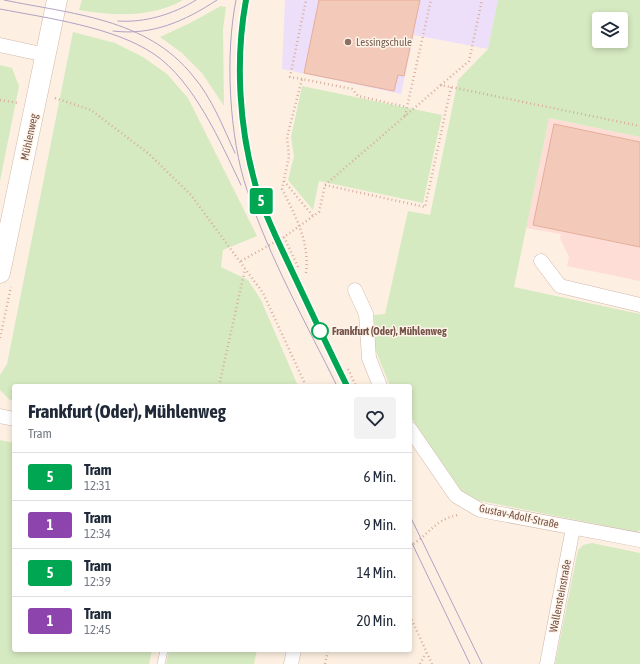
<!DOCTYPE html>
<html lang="de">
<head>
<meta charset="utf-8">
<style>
	:root { --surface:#fff; --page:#f2f2f3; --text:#1f2937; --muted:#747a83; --line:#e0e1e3 }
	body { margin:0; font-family:"Asap Condensed",sans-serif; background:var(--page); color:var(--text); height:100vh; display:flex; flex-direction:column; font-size:15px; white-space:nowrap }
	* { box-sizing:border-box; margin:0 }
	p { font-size:13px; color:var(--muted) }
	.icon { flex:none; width:22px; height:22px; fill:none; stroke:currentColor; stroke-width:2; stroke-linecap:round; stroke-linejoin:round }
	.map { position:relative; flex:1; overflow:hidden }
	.sheet { position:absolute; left:12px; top:384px; width:400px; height:268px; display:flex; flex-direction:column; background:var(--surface); border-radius:4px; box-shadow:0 2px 6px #0003 }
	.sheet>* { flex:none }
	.badge { padding:0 8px; border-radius:3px; font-size:14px; line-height:26px }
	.buttons { position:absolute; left:592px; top:12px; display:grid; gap:8px }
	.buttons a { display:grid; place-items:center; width:36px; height:36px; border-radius:4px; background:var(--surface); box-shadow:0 2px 6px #0003; font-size:20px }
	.map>.badge { position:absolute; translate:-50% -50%; box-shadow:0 0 0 2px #fff }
	.round { display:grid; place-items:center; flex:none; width:42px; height:42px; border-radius:4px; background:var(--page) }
	.headline { display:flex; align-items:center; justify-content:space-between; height:68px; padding:0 16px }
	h1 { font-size:19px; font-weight:700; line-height:30px }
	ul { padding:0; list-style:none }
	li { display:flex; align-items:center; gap:12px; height:48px; padding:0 16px; border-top:1px solid var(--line) }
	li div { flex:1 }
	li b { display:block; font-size:15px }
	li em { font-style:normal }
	li .badge { min-width:44px; font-weight:700; text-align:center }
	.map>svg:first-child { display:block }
</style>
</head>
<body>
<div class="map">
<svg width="640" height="664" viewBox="0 0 640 664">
	<rect width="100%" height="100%" fill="#fdf0e2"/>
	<!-- commercial -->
	<polygon fill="#fdddd6" points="549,118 640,137 640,281 567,266 569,257 560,238 561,234 526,228"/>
	<!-- education -->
	<polygon fill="#eddff9" points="285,0 498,0 488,49 414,35 401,94 282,69"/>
	<!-- green -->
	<g fill="#d6eac1" fill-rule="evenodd">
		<path d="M82 0H183C151 18 114 16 79 10Z"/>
		<path d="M498 0H640V137L549 118 514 287 640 314V530L637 532 471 499 461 492 410 416V386H390L375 349 374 315 385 314 408 211 430 215 458 80 488 49ZM599 19H621V41H599Z"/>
		<polygon points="221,6 226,7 223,29 224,106 202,73 182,53 160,37 190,23"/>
		<polygon points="73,32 115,43 143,57 167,74 188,98 257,236 223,250 221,267 248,280 261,300 298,386 14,386 14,401 10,400 0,390 0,375 7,364"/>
		<polygon points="0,65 12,68 19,86 0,181"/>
		<polygon points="302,86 442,115 423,203 319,181 313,210 288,180 294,156 291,137"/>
		<polygon points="0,440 14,443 14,650 152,650 149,664 0,664"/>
		<polygon points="592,543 640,553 640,664 555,664 578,550 583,545"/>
		<polygon points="169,650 257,650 254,664 166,664"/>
	</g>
	<!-- building -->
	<g fill="#f3cab9" stroke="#e6ae99">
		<polygon points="319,0 420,0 404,76 398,75 394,91 304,73"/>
		<polygon points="554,124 640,142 640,247 533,225"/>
	</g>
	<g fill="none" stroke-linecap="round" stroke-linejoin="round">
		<!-- lane casing -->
		<g stroke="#d0b8ac" stroke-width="8">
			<polyline id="lane" points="161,664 164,650"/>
		</g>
		<!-- street casing -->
		<g stroke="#d0b8ac" stroke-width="15">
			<g id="street">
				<polyline points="0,45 46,55"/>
				<polyline points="541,261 560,286 640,305"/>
				<polyline points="355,290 366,314 369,358 380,386"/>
				<polyline points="0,416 14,419"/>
				<polyline points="410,429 456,496 480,510 640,540"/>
				<polyline points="291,664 294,650"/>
				<polyline points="547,664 573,528"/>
			</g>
		</g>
		<!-- secondary casing -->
		<g stroke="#d3b7a9" stroke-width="21">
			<polyline id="secondary" points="0,273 57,0"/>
		</g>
		<!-- path -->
		<g stroke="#d7ad9d" stroke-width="2.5" stroke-dasharray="1 3" stroke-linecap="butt">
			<polyline points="302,79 290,77 306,0"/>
			<polyline points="441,85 469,61 482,0"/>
			<polyline points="55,98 91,110 149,154 191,195 263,293 306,386"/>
			<polyline points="0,100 18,103"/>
			<polyline points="405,116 431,0"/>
			<polyline points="284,181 313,216"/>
			<polyline points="325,185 425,207 451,87"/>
			<polyline points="284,237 299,269"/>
			<polyline points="241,261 284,237 319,212 325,185 441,85 640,126"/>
			<path d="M306 273C310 242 295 215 282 189L289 156 287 137 302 79 352 89 358 96 407 107"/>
			<polyline points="0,338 11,287"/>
			<polyline points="348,369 356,386"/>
			<polyline points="219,386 245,269"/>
			<path d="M410 546C428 536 435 519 458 515"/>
			<polyline points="410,616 432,664"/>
			<polyline points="325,664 328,650"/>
			<polyline points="420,664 426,653"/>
		</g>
		<!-- lane -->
		<use href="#lane" stroke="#fff" stroke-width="7"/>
		<!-- street -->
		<use href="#street" stroke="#fff" stroke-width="14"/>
		<!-- secondary -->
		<use href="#secondary" stroke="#fff" stroke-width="20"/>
		<!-- tram -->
		<g stroke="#b1a1c6" stroke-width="1">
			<path d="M4 0C71 14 147 18 193 76 212 98 223 127 235 153"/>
			<path d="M236 0C225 54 229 137 247 190 269 257 306 323 337 386"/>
			<path d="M246 0C235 60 239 128 256 187 264 215 278 241 291 268 309 307 328 347 347 386"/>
			<path d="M0 9C47 18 114 27 154 54 194 81 221 143 241 185"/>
			<path d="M118 21C145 23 174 14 196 0"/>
			<path d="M113 31C152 36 185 21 217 0"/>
			<polyline points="410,516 482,664"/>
			<polyline points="410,539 470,664"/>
		</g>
	</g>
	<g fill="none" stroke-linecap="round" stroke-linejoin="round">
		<!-- line casing -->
		<g stroke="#fff" stroke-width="9">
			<path id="line" d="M246 0C235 60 239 128 256 187 265 216 279 243 292 271 310 309 328 348 347 386"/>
		</g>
		<!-- line -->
		<use href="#line" stroke="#00a651" stroke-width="6"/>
	</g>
	<!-- markers -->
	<circle fill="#8d6e63" stroke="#fff4e9" stroke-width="1.5" cx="348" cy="42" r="4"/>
	<circle fill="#fff" stroke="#00a651" stroke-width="2" cx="320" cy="331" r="8"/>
	<g text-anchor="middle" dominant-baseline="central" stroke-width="3" stroke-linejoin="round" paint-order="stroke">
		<!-- education labels -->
		<g font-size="11" fill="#785e54" stroke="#fff4e9" text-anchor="start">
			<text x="356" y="42">Lessingschule</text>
		</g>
		<!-- street labels -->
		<g font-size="11" fill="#755348" stroke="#fff4e9">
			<text transform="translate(29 137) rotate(-78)">Mühlenweg</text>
			<text transform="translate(519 516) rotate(12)">Gustav-Adolf-Straße</text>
			<text transform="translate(560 596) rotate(-79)">Wallensteinstraße</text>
		</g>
		<!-- stop labels -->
		<g font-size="11" font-weight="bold" fill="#755348" stroke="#fff4e9" text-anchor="start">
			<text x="332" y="331">Frankfurt (Oder), Mühlenweg</text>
		</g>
	</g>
</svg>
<div class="buttons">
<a><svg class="icon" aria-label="layers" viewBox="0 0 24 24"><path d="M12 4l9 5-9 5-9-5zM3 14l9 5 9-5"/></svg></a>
</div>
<b class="badge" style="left:261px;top:201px;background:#00a651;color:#fff">5</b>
<section class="sheet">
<div class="headline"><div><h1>Frankfurt (Oder), Mühlenweg</h1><p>Tram</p></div><a class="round"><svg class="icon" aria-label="heart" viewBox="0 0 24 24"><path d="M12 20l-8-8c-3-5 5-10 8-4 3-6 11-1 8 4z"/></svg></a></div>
<ul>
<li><span class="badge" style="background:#00a651;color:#fff">5</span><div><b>Tram</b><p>12:31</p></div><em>6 Min.</em></li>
<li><span class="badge" style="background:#8e44ad;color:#fff">1</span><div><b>Tram</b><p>12:34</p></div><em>9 Min.</em></li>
<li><span class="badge" style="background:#00a651;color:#fff">5</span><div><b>Tram</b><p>12:39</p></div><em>14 Min.</em></li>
<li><span class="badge" style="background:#8e44ad;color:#fff">1</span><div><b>Tram</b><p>12:45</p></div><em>20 Min.</em></li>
</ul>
</section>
</div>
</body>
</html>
